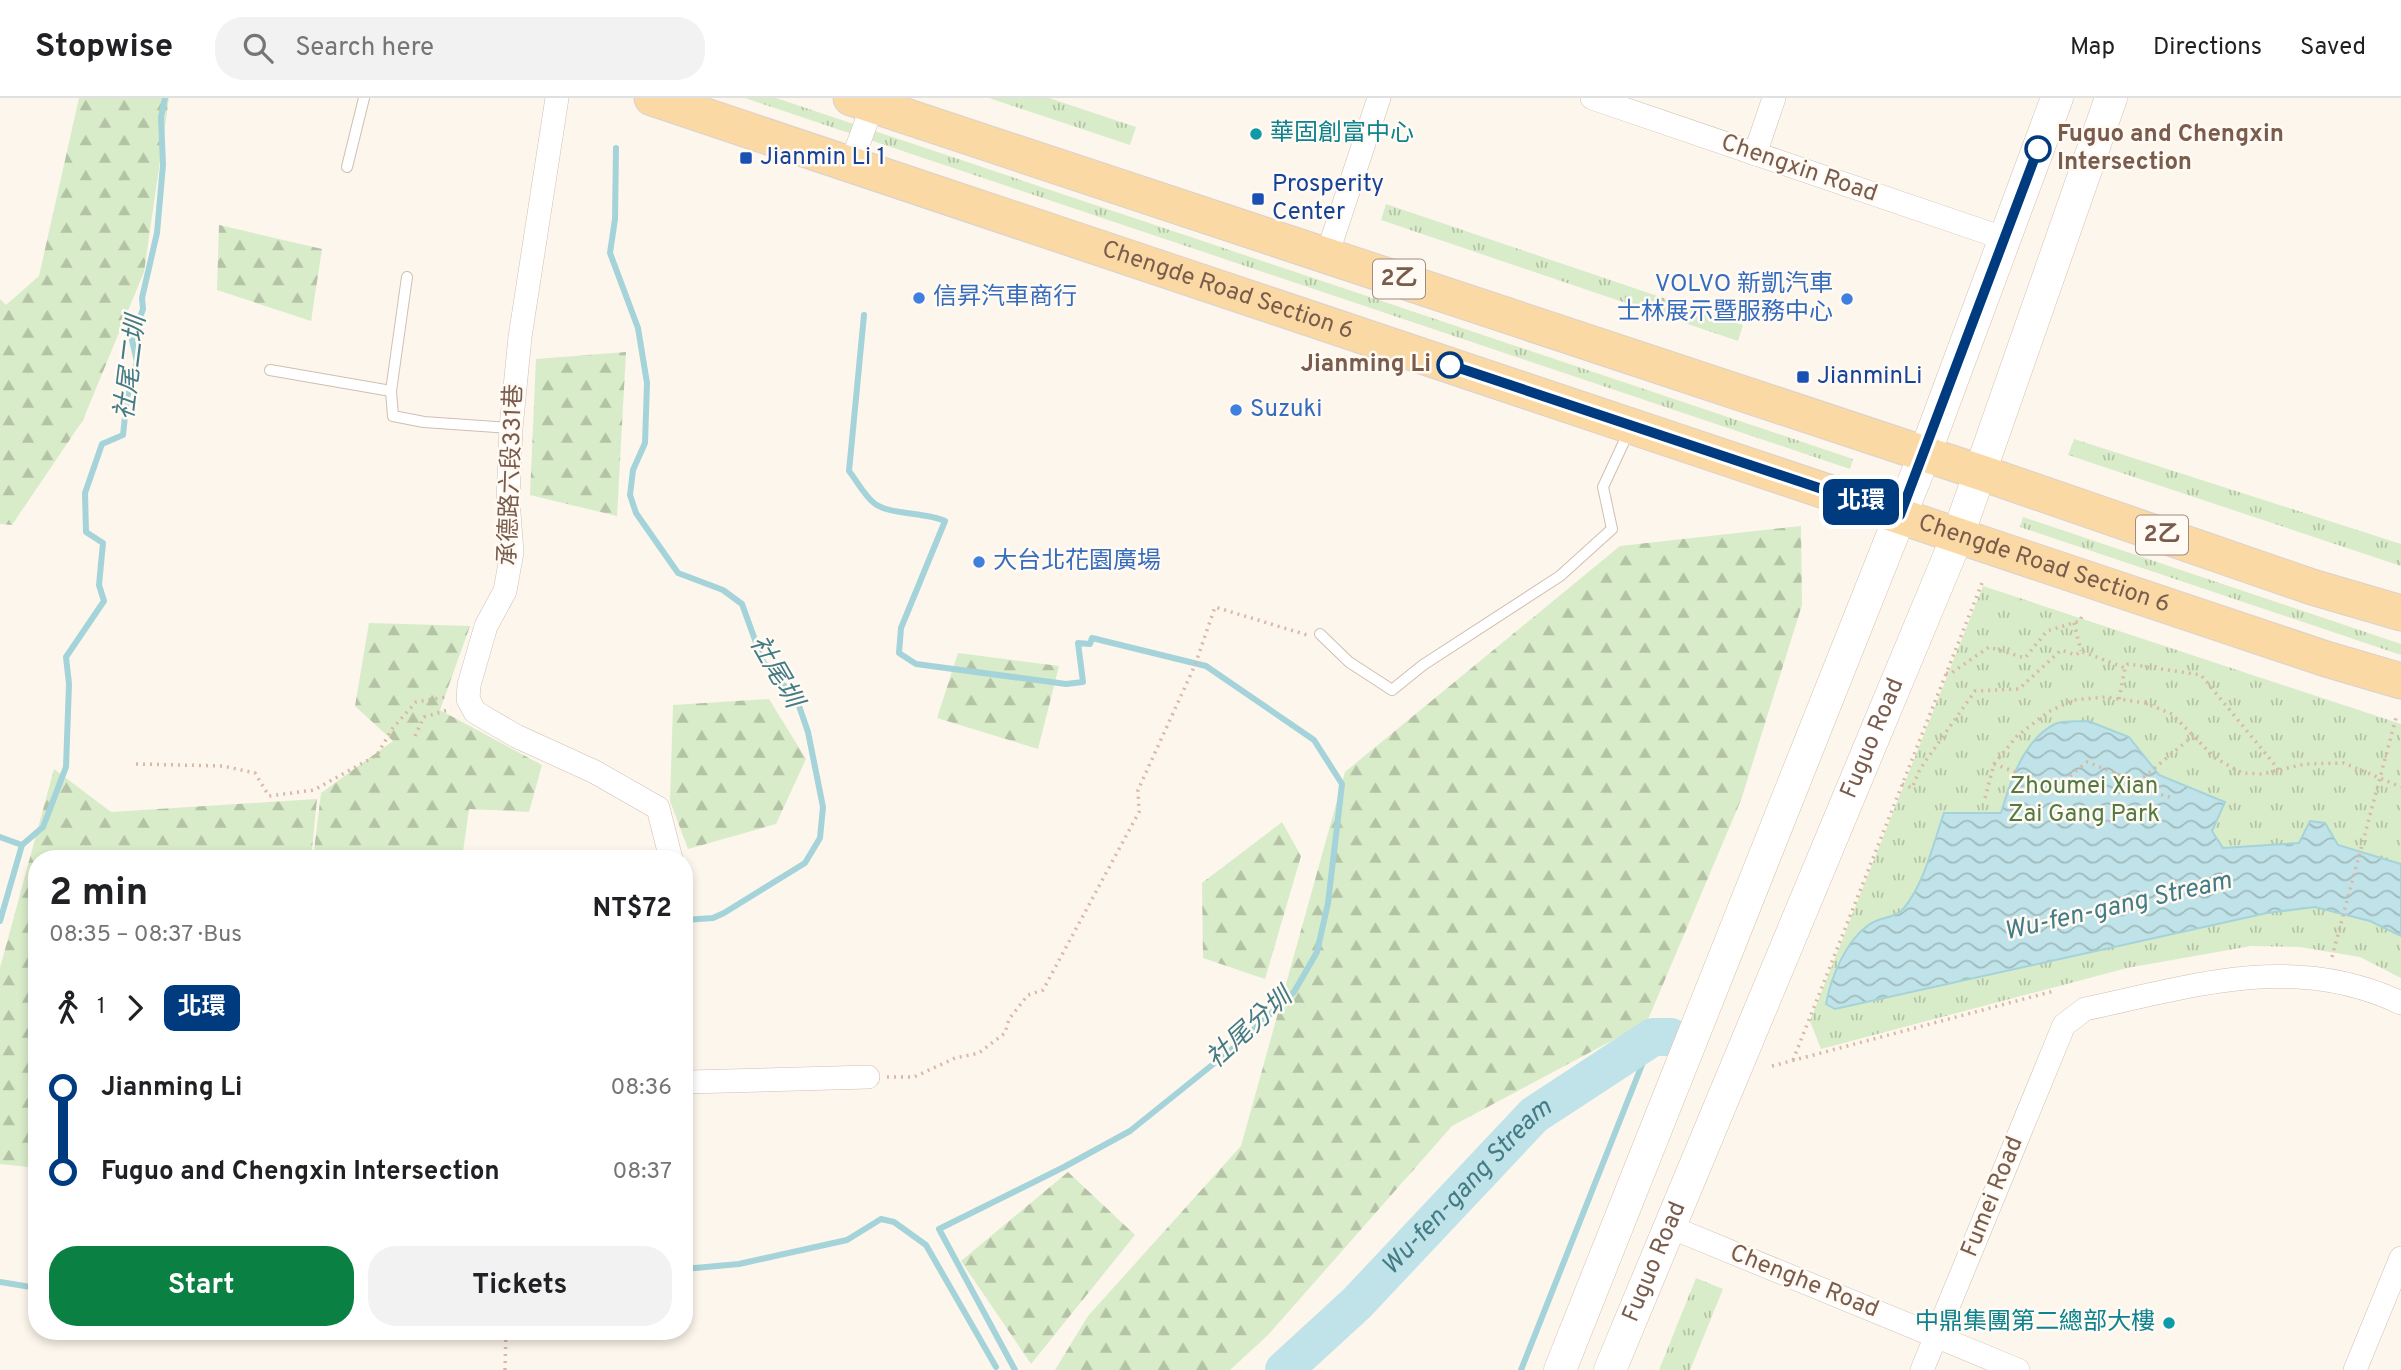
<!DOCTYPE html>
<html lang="en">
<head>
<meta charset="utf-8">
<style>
	:root { --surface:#fff; --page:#f2f2f2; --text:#202124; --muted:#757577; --line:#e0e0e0; --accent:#0b8043 }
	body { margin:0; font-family:Overpass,"Noto Sans TC",sans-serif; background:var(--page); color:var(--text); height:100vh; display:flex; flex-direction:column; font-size:26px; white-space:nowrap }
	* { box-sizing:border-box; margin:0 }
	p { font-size:23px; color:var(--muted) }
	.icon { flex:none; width:38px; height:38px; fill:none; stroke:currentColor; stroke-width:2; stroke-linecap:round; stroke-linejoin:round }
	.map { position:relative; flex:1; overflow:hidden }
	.drawer { position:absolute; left:28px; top:752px; width:665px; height:490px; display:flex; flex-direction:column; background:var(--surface); border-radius:28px; box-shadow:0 4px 10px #0003 }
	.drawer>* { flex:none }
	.badge { padding:0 14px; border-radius:10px; font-size:24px; line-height:46px }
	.map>.badge { position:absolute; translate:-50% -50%; box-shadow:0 0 0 4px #fff }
	.legs { display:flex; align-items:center; gap:10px; height:77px; padding:0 21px; font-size:23px }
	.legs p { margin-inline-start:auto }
	.overview { display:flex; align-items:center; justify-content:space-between; height:119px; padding:0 21px }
	h1 { font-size:38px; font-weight:700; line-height:52px }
	.action { display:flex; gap:14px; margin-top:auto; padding:14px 21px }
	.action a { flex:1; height:80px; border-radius:28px; background:var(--accent); color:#fff; font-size:28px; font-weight:700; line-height:80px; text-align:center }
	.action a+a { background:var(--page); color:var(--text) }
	ul { padding:0 21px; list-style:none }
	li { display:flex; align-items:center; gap:24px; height:84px; font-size:26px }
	li i { display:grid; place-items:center; width:10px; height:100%; margin:0 9px; background:currentColor }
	li i::after { content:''; width:18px; height:18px; margin:-9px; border:5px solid; border-radius:50%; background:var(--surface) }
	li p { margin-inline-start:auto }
	li:first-child i { background:linear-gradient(#0000 50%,currentColor 0) }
	li:last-child i { background:linear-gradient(currentColor 50%,#0000 0) }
	header { display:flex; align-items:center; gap:42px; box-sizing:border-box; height:98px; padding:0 35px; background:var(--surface); border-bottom:2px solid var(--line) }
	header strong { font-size:33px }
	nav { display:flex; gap:38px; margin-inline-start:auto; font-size:24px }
	.search { width:490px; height:63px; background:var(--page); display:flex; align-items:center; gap:18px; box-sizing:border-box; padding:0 24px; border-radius:28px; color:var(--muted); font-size:26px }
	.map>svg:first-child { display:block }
</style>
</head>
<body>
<header>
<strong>Stopwise</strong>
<div class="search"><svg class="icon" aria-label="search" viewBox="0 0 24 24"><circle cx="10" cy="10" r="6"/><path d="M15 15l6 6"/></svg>Search here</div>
<nav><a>Map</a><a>Directions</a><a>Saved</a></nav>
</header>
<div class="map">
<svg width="2401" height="1272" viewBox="0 0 2401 1272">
	<defs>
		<pattern id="grass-tufts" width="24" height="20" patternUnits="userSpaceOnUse" patternTransform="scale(1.75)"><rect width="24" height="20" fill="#d8ecc9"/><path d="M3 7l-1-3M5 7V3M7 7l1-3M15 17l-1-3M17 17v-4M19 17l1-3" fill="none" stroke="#b4c2a5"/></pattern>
		<pattern id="forest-firs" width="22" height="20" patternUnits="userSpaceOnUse" patternTransform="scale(1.75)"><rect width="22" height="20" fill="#d8ecc9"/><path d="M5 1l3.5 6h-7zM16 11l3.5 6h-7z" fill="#b4c2a5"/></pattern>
		<pattern id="water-waves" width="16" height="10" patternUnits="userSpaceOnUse" patternTransform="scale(1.75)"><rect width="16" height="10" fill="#bfe3e8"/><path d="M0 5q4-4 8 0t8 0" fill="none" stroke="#a0bbbe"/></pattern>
	</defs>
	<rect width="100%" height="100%" fill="#fdf6ec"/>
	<!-- grass -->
	<g fill="url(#grass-tufts)">
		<polygon points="745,0 776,0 1853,361 1850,371"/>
		<polygon points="989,0 1049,0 1136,29 1130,47"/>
		<polygon points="1386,106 1743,227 1738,243 1381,122"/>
		<polygon points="2074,341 2401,446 2401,468 2068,357"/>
		<polygon points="2023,419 2401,546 2401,557 2020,429"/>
		<polygon points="1983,488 2401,626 2401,880 2360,859 2300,849 2251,848 2127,870 1821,951 1810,923"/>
		<polygon points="1696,1180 1723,1191 1690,1272 1659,1272"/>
	</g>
	<!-- forest -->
	<g fill="url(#forest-firs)">
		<polygon points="79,0 169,0 144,174 83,322 12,427 0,426 0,201 6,207 39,178"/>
		<polygon points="219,127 322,151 311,223 217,192"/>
		<polygon points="626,254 617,418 530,397 536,261"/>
		<polygon points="1801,428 1802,507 1741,702 1647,924 1452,1028 1269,1236 1230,1272 1055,1272 1088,1218 1241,1048 1345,674 1620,448"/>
		<polygon points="369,525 470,528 440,612 542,667 529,714 469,711 462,761 313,761 321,695 393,643 355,608"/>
		<polygon points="958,555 1059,568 1038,651 937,620"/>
		<polygon points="769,601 806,661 776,726 688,751 670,703 673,607"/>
		<polygon points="54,671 111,714 317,701 311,761 37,761 37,1070 0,1066 0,870"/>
		<polygon points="1282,724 1301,758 1265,881 1203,860 1202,785"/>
		<polygon points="1068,1074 1135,1137 1031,1266 961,1163"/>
	</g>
	<!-- water -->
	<path fill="url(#water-waves)" stroke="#a5d3da" stroke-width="2" d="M2088 623 2129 639 2159 677 2225 704 2212 733 2223 750 2299 745 2310 723 2325 725 2338 747 2401 766V838L2370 823 2315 809 2267 815 1835 911 1826 906C1831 879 1846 842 1870 826 1879 819 1897 820 1904 810 1925 784 1933 746 1944 715H2001C2010 685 2023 642 2055 626 2063 622 2079 624 2088 623Z"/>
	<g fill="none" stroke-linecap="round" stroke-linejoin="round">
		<!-- stream -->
		<g stroke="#a5d3da" stroke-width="6">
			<polyline points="616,50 615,121 610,155 638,230 647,285 645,345 633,372 630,397 636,415 678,475 723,492 742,506 763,564 797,602 808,634 823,709 820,740 805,765 724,815 713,820 684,822"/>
			<path d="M864 217 849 373C857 383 864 397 874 405 888 417 926 414 945 423L901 530 899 555 916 566 1066 586 1083 584 1078 545 1090 546 1092 540 1206 568 1314 642 1342 686 1328 805 1317 854 1294 894 1237 947 1130 1033 1064 1069 939 1131 1015 1272"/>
			<polyline points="0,739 22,747"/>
			<polyline points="0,823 22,747 43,729 66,669 69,586 66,559 104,503 99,487 103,445 86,434 85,395 102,346 123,337 127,300 137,264 132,242 143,211 142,200 157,135 163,67 161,19 165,0"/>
			<polyline points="684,1171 739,1166 847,1142 881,1121 894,1124 926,1147 996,1269"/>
			<polyline points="0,1184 37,1190"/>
			<polyline points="1521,1272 1653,939"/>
		</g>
		<!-- river -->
		<path stroke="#bfe3e8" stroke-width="38" id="s1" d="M1284 1272 1357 1205 1534 1017 1653 939H1671"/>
		<!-- lane casing -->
		<g stroke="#d1beb0" stroke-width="12">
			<g id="lane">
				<polyline points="347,69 364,0"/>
				<polyline points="407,179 391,293 393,318 424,324 511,330"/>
				<polyline points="270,272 391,293"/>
				<polyline points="1320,536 1349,564 1392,592 1423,567 1560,478 1612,431 1603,389 1629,333"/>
			</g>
		</g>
		<!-- street casing -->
		<g stroke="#d1beb0" stroke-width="24">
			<g id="street">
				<polyline points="557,0 520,239 511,330 508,402 512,454 505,493 486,528 469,587 468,601 475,614 516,638 595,674 658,710 671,761"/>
				<polyline points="1592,0 2006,141"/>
				<polyline points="1755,56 1774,0"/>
				<polyline points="851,66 875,0"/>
				<polyline points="1327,157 1379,0"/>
				<polyline points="684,981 689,984 868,979"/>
				<polyline points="1668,1128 2018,1272"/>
				<path d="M1922 1272 2064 927 2085 911C2194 888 2294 854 2401 905"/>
				<polyline points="2355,1272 2401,1160"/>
			</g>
		</g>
		<!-- secondary casing -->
		<g stroke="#d6c0b0" stroke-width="33">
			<g id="secondary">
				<polyline points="1560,1272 1924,358 2057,0"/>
				<path id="s2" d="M1610 1272 1958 437 2111 0"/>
			</g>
		</g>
		<!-- primary casing -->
		<g stroke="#dad1cd" stroke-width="37">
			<g id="primary">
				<path id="s3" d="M652 0 2326 561 2401 583"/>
				<polyline points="851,0 1982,375 2312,489 2401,515"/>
			</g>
		</g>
		<!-- path -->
		<g stroke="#d9b8a5" stroke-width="3.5" stroke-dasharray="2 5" stroke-linecap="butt">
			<polyline points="2074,525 2081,553"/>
			<polyline points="1946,575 1950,576 1989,549 2025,560 2047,533 2080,523 2082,518"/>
			<polyline points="2119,601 2125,570"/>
			<polyline points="415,638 424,619 451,611"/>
			<polyline points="136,666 223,668 255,675 269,698 314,692 377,657 392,631 416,604 446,599"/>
			<polyline points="1994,666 2056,689 2087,664 2138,684 2193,638"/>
			<polyline points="2138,684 2142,691 2173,700"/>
			<polyline points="1902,686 1912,690 1920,671 1975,593 2019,591 2061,552 2076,557 2081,553 2125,570 2128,566 2201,577 2279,672"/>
			<polyline points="1985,700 1994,666 2017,638 2048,614 2073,602 2106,599 2145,605 2172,616 2215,660 2242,675 2262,676 2305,666 2344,665 2401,689"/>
			<polyline points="2332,859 2396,620"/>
			<polyline points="1793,962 1982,485"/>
			<polyline points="1772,968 2054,893"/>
			<polyline points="887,979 914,979 955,960 979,955 1005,935 1009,921 1028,897 1043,892 1139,714 1138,692 1195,567 1215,509 1307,537"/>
			<polyline points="684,1081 688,1003"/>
			<polyline points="505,1272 506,1234"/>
		</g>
		<!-- lane -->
		<use href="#lane" stroke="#fff" stroke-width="10"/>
		<!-- street -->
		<use href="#street" stroke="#fff" stroke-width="23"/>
		<!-- secondary -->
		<use href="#secondary" stroke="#fff" stroke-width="32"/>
		<!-- primary -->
		<use href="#primary" stroke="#fbd9a5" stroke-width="35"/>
	</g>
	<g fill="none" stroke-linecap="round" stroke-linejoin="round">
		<!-- line-1 casing -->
		<g stroke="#fff" stroke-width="16">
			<polyline id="line-1" points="1450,267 1900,417 2038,51"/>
		</g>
		<!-- line-1 -->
		<use href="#line-1" stroke="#003b80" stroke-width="10"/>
	</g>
	<!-- markers -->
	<g fill="#0f9aa8" stroke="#fffaf3" stroke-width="2.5">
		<circle cx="1256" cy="36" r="7"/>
		<circle cx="2169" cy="1225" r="7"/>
	</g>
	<g fill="#fff" stroke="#003b80" stroke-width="3.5">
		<circle cx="2038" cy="51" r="12"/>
		<circle cx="1450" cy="267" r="12"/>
	</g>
	<g fill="#1a4fb4" stroke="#fffaf3" stroke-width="2.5">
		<rect x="739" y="53" width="14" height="14" rx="3.5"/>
		<rect x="1251" y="94" width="14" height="14" rx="3.5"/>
		<rect x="1796" y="272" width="14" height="14" rx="3.5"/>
	</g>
	<g fill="#3f7fe0" stroke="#fffaf3" stroke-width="2.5">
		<circle cx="919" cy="200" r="7"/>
		<circle cx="1847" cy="201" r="7"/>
		<circle cx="1236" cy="312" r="7"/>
		<circle cx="979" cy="464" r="7"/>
	</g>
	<g text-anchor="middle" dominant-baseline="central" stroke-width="5" stroke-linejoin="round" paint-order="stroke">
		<!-- shield labels -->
		<g fill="#fffaf3" stroke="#a28b7f" stroke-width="2">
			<rect x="1373" y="161.5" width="52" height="39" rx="5"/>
			<rect x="2136" y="417.5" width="52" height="39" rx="5"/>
		</g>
		<g font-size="23" font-weight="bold" fill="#7a5c4d">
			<text x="1399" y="181">2乙</text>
			<text x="2162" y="437">2乙</text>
		</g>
		<!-- culture labels -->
		<g font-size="24" fill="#0d838f" stroke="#fffaf3" text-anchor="start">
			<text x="1270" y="36">華固創富中心</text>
			<text x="2155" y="1225" text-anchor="end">中鼎集團第二總部大樓</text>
		</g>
		<!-- stop labels -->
		<g font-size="24" font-weight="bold" fill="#7a5c4d" stroke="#fffaf3" text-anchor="start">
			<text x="2057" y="37">Fuguo and Chengxin<tspan x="2057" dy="28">Intersection</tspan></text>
			<text x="1431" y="267" text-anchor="end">Jianming Li</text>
		</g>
		<!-- transit labels -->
		<g font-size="24" fill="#164399" stroke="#fffaf3" text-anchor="start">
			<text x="760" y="60">Jianmin Li 1</text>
			<text x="1272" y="87">Prosperity<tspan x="1272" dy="28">Center</tspan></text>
			<text x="1817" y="279">JianminLi</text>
		</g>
		<!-- street labels -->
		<g font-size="24" fill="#7a5c4d" stroke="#fffaf3">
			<text transform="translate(1799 71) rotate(19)">Chengxin Road</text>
			<text stroke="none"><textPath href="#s3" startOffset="607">Chengde Road Section 6</textPath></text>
			<text transform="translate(512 377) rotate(-88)">承德路六段331巷</text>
			<text stroke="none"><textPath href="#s3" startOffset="1468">Chengde Road Section 6</textPath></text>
			<text stroke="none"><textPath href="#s2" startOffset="684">Fuguo Road</textPath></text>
			<text transform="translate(1993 1099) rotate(-68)">Fumei Road</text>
			<text stroke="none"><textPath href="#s2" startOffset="117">Fuguo Road</textPath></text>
			<text transform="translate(1804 1184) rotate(22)">Chenghe Road</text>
		</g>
		<!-- shop labels -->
		<g font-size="24" fill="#366cbe" stroke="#fffaf3" text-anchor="start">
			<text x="1833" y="187" text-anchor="end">VOLVO 新凱汽車<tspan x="1833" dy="28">士林展示暨服務中心</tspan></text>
			<text x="933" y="200">信昇汽車商行</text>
			<text x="1250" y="312">Suzuki</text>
			<text x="993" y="464">大台北花園廣場</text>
		</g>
		<!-- park labels -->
		<g font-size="24" fill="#537a41" stroke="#fffaf3">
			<text x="2084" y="689">Zhoumei Xian<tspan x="2084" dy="28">Zai Gang Park</tspan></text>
		</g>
		<!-- water labels -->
		<g font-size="26" font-style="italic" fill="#437c86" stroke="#fffaf3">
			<text transform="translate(132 270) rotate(-83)">社尾二圳</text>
			<text transform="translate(775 574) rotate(60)">社尾圳</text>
			<text transform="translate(2118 809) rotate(-13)">Wu-fen-gang Stream</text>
			<text transform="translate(1250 931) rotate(-42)">社尾分圳</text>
			<text stroke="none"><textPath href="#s1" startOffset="259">Wu-fen-gang Stream</textPath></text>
		</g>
	</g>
</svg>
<b class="badge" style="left:1861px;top:404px;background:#003b80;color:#fff">北環</b>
<section class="drawer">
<div class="overview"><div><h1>2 min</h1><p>08:35 – 08:37 · Bus</p></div><b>NT$72</b></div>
<div class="legs"><svg class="icon" aria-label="walk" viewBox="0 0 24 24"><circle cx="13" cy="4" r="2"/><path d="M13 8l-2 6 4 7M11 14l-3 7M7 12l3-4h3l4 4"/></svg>1<svg class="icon" aria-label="forward" viewBox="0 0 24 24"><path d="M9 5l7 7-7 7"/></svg><b class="badge" style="background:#003b80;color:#fff">北環</b></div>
<ul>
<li><i style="color:#003b80"></i><b>Jianming Li</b><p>08:36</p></li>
<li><i style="color:#003b80"></i><b>Fuguo and Chengxin Intersection</b><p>08:37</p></li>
</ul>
<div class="action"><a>Start</a><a>Tickets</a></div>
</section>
</div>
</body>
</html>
